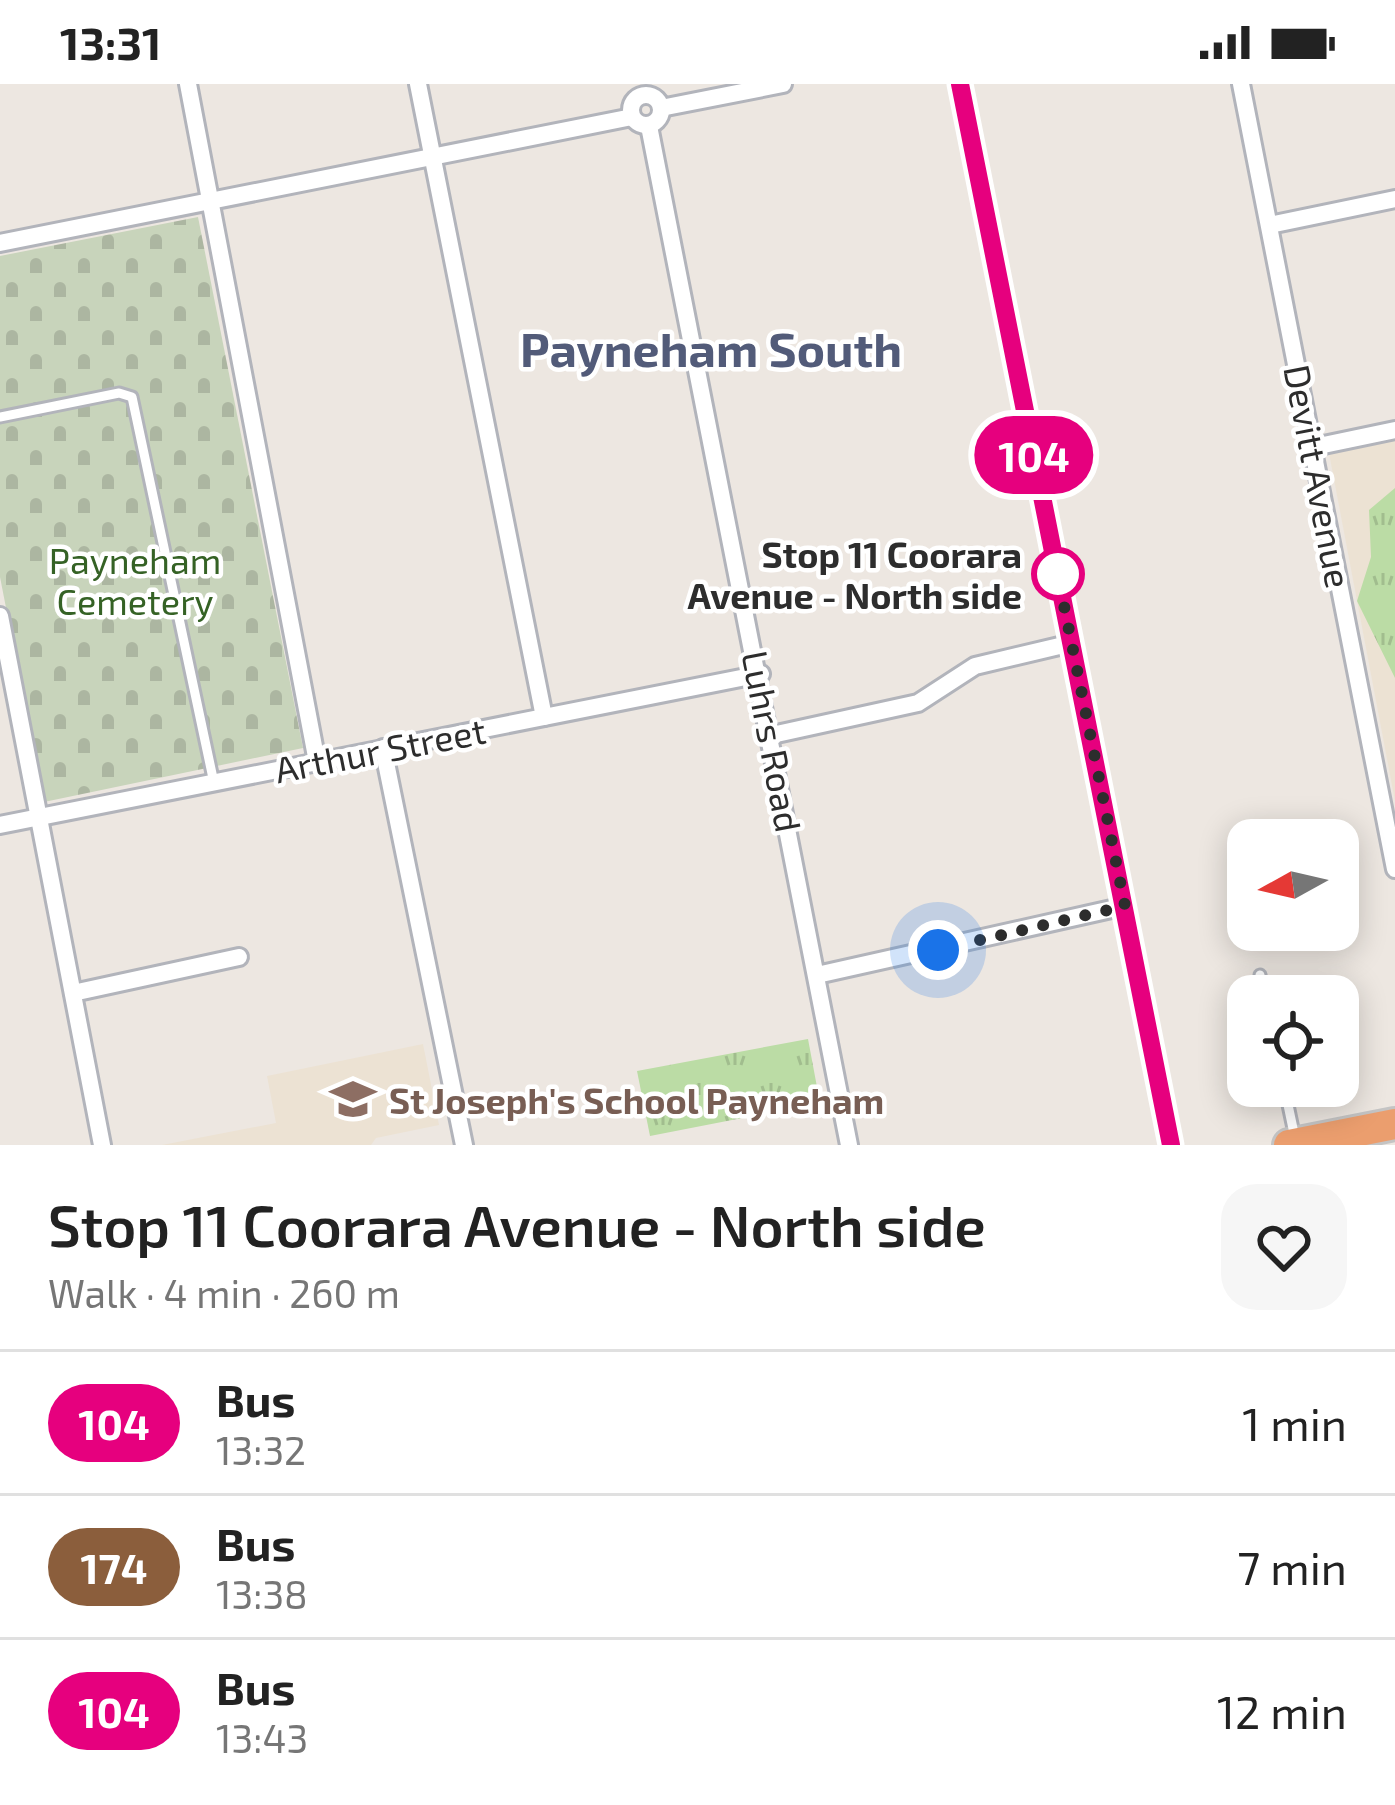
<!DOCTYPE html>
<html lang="en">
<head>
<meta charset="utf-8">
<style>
	:root { --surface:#fff; --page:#f6f6f6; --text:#222; --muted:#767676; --line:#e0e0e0 }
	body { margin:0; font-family:"Exo 2",sans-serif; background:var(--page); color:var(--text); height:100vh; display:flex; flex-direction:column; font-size:45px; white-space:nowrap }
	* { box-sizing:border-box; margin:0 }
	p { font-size:39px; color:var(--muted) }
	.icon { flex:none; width:66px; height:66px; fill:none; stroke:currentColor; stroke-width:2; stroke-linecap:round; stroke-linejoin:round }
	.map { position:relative; height:1061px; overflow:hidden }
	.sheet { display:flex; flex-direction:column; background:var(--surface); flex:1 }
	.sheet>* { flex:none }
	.badge { padding:0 24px; border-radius:39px; font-size:42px; line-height:78px }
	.needle { width:78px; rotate:262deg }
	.buttons { position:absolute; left:1227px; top:735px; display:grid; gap:24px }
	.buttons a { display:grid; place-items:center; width:132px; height:132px; border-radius:24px; background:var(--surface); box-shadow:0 6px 30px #0003; font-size:60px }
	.you { position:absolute; width:60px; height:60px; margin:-30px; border:9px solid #fff; border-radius:50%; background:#1a73e8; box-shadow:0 0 0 18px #1a73e833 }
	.map>.badge { position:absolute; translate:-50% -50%; box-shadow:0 0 0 6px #fff }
	.round { display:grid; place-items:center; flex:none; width:126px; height:126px; border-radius:36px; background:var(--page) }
	.summary { display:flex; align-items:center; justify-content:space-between; height:204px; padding:0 48px }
	h1 { font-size:57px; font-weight:600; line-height:90px }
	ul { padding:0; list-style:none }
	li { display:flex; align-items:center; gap:36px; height:144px; padding:0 48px; border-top:3px solid var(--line) }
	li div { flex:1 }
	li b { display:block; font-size:45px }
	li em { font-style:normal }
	li .badge { min-width:132px; font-weight:700; text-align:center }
	.status { display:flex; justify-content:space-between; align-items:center; height:84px; padding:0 60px; background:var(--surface); direction:ltr }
	.status svg { height:33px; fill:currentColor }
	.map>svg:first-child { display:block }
</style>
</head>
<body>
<div class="status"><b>13:31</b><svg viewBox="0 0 49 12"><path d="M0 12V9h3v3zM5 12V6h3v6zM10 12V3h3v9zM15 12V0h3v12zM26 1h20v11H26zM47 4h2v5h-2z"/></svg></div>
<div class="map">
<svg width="1395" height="1061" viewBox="0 0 1395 1061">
	<defs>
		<pattern id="grass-tufts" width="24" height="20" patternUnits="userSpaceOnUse" patternTransform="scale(3)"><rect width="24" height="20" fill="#bbdca5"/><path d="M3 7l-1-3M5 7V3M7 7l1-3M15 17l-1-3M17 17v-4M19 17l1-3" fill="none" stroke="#a1bd8e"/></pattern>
		<pattern id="cemetery-stones" width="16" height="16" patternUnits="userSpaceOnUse" patternTransform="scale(3)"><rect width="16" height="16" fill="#c8d4bb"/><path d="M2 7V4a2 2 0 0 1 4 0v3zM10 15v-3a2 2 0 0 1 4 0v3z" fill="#acb6a1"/></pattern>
	</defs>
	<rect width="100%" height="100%" fill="#ede7e1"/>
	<!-- education -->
	<g fill="#ece2d3">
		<polygon points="1395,356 1395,717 1329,369"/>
		<polygon points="423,960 439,1041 376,1054 371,1061 162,1061 276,1039 267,992"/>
	</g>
	<!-- grass -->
	<g fill="url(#grass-tufts)">
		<polygon points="1395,404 1395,594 1357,517 1371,473 1369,426"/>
		<polygon points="808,955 820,1019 650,1052 637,987"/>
	</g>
	<!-- cemetery -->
	<polygon fill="url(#cemetery-stones)" points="198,133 303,664 44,718 0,493 0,172"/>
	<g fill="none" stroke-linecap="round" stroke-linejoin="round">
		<!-- lane casing -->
		<g stroke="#b2b4bb" stroke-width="15">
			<g id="lane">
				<polyline points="0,333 119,309 132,313 214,699"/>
				<polyline points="1260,891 1264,912"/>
				<polyline points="1284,1002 1295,1054"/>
			</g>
		</g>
		<!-- street casing -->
		<g stroke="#b2b4bb" stroke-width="22">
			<g id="street">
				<polyline points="188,0 317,678"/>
				<polyline points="418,0 544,633"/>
				<polyline points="960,0 1171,1061"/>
				<polyline points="1241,0 1395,785"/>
				<circle cx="646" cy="26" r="15"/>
				<polyline points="661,24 783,0"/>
				<polyline points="649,42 849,1061"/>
				<polyline points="1270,141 1395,115"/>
				<polyline points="0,159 632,33"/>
				<polyline points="1314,363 1395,346"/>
				<polyline points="0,532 102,1061"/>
				<polyline points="772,651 918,619 975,582 1072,559"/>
				<polyline points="383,664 464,1061"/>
				<polyline points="0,741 761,590"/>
				<polyline points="817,891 1125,822"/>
				<polyline points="73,909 239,873"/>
			</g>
		</g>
		<!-- highway casing -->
		<g stroke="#c4c4c4" stroke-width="36">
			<polyline id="highway" points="1289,1061 1395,1040"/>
		</g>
		<!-- lane -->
		<use href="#lane" stroke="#fff" stroke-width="9"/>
		<!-- street -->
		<use href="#street" stroke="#fff" stroke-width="16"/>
		<!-- highway -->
		<use href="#highway" stroke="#eb9e6e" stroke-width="30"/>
	</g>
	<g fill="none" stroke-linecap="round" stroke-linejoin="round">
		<!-- line casing -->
		<g stroke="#fff" stroke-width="27">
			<polyline id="line" points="960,0 1171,1061"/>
		</g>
		<!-- line -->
		<use href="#line" stroke="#e6007e" stroke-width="18"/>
		<!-- walk -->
		<polyline stroke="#2d2d2d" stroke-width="12" stroke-dasharray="0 21.6" points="938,866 1125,822 1056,482 1058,490"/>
	</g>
	<!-- icons -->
	<defs>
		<g id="school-bare" transform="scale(3.6)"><path d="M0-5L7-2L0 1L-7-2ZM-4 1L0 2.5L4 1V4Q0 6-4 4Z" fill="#8d6e63" stroke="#fff" stroke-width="2.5" paint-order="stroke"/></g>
	</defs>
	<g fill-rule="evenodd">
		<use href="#school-bare" x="353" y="1015"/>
	</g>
	<!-- markers -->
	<circle fill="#fff" stroke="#e6007e" stroke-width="6" cx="1058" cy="490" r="24"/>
	<g text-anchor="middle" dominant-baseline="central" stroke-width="9" stroke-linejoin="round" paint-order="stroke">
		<!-- street labels -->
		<g font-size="36" fill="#2d2d2d" stroke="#fff">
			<text transform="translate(1319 392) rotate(79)">Devitt Avenue</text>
			<text transform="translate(773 657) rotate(79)">Luhrs Road</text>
			<text transform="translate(380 665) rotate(-11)">Arthur Street</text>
		</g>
		<!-- stop labels -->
		<g font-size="36" font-weight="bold" fill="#2d2d2d" stroke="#fff" text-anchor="end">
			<text x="1022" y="469">Stop 11 Coorara<tspan x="1022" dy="41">Avenue - North side</tspan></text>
		</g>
		<!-- park labels -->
		<g font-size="36" fill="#356225" stroke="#fff">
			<text x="135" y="475">Payneham<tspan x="135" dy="41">Cemetery</tspan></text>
		</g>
		<!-- education labels -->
		<g font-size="36" font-weight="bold" fill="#785e54" stroke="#fff" text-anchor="start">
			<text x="389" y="1015">St Joseph's School Payneham</text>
		</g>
		<!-- district labels -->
		<g font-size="48" font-weight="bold" fill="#525b79" stroke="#fff">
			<text x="711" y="264">Payneham South</text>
		</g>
	</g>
</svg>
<div class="buttons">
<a><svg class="needle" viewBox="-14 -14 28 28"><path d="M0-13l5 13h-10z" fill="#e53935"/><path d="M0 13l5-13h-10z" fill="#767676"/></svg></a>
<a><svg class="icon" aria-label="locate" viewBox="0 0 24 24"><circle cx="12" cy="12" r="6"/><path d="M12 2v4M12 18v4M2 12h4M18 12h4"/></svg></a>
</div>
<div class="you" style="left:938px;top:866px"></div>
<b class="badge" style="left:1034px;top:371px;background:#e6007e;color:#fff">104</b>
</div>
<section class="sheet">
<div class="summary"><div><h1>Stop 11 Coorara Avenue - North side</h1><p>Walk · 4 min · 260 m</p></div><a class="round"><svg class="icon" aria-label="heart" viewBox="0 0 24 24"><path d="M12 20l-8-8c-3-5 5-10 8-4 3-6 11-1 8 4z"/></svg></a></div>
<ul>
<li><span class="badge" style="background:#e6007e;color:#fff">104</span><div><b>Bus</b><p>13:32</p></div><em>1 min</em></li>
<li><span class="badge" style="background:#8b5e3c;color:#fff">174</span><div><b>Bus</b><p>13:38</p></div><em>7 min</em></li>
<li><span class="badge" style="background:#e6007e;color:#fff">104</span><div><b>Bus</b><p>13:43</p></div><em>12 min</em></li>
</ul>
</section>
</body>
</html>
